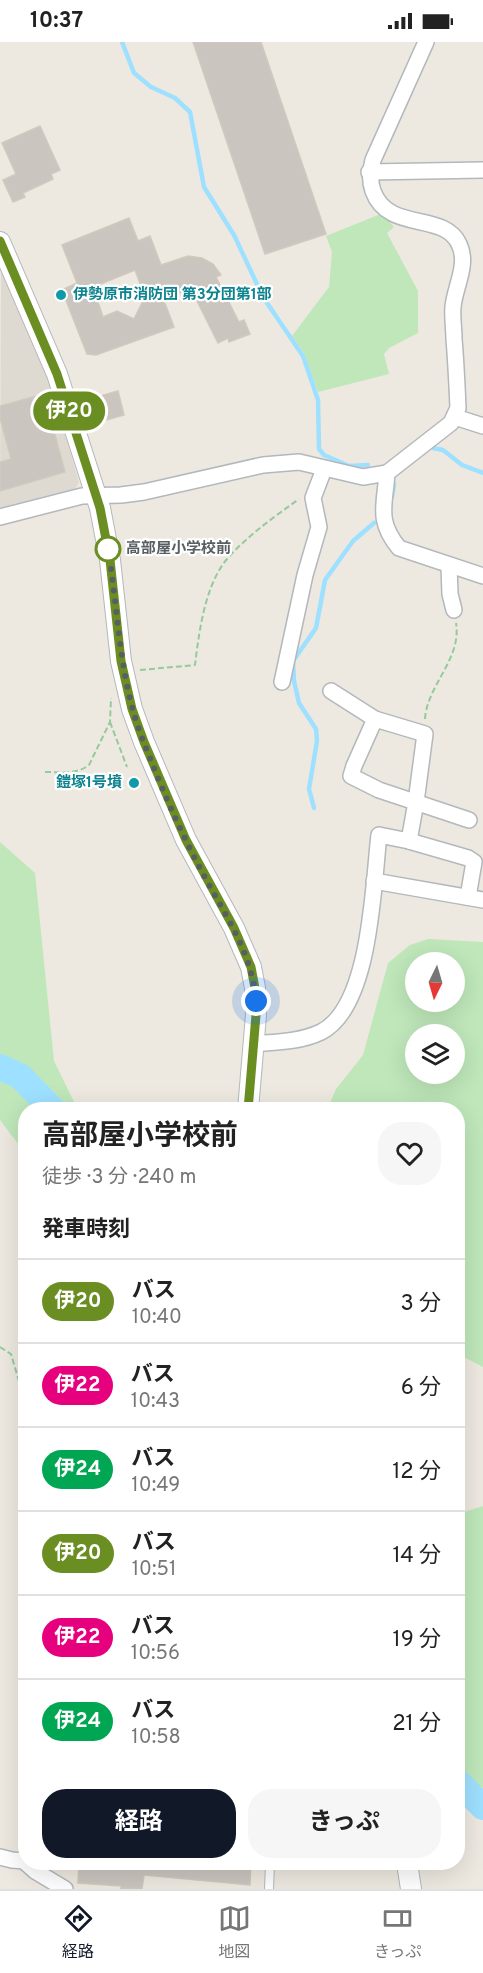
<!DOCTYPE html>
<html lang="ja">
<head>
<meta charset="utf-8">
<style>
	:root { --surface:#fff; --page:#f6f6f6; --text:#222; --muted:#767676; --line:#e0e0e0; --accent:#111827 }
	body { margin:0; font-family:Overpass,"Noto Sans JP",sans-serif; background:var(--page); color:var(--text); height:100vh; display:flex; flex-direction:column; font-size:22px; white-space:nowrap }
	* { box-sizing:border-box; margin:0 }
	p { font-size:20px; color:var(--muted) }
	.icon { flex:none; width:33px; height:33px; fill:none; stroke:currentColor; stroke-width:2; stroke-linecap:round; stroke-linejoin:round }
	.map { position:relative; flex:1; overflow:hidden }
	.details { position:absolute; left:18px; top:1060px; width:447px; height:768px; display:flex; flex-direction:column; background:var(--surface); border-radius:24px; box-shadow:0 6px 24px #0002 }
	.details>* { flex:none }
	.badge { padding:0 12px; border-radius:20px; font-size:21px; line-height:39px }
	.needle { width:39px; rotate:185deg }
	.buttons { position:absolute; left:405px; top:910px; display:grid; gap:12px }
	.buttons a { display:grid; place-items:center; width:60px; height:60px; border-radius:50%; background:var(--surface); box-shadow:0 6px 24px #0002; font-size:30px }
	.you { position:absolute; width:30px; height:30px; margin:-15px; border:4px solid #fff; border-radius:50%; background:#1a73e8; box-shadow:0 0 0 9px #1a73e833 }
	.map>.badge { position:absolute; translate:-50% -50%; box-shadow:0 0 0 3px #fff }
	h2 { padding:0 24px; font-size:22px; line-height:54px }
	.round { display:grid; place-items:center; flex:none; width:63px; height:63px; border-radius:24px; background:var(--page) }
	.overview { display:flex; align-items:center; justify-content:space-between; height:102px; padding:0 24px }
	h1 { font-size:28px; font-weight:700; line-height:45px }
	.cta { display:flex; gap:12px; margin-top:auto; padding:12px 24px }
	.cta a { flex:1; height:69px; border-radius:24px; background:var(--accent); color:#fff; font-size:24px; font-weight:700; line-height:69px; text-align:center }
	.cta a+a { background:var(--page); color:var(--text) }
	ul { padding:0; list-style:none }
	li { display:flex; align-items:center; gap:18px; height:84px; padding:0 24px; border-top:2px solid var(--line) }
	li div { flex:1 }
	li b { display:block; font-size:22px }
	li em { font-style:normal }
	li .badge { min-width:66px; font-weight:700; text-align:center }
	.status { display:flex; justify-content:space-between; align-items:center; height:42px; padding:0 30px; background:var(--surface); direction:ltr }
	.status svg { height:16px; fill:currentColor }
	.tab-bar { display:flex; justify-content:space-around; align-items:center; height:84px; border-top:2px solid var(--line); background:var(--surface); font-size:16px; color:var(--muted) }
	.tab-bar a { display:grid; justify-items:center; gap:3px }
	.tab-bar .current { color:var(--accent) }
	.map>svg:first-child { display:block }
</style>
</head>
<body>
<div class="status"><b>10:37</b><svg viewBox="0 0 49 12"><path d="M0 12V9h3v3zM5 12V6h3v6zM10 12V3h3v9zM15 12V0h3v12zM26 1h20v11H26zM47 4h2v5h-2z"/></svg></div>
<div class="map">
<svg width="483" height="1847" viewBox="0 0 483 1847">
	<rect width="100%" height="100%" fill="#ede9e0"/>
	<!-- education -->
	<polygon fill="#dfdad1" points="1,229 47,331 79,440 74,449 0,469"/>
	<!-- green -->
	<g fill="#bfe7ba" fill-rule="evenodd">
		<polygon points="383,171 394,185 387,191 418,249 418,291 389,306 384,312 389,332 318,350 304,311 292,294 329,245 332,210 326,194"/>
		<polygon points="0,800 35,831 54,1019 78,1068 26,1068 25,1111 0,1078"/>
		<path d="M428 897 483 900V1325L458 1312V1068H327L336 1047 363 1013 388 921 410 903ZM416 921H454V960H416ZM416 993H454V1032H416Z"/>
		<polygon points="483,1464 483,1746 458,1727 458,1472"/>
	</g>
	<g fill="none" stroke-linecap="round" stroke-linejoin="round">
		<!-- stream -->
		<g stroke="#9ee0ff" stroke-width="4.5">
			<polyline points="122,0 134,31 151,45 175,56 190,70 204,145 234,193 263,255 303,314 318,358 319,407 324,413 349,424 368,423"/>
			<polyline points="433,406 443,408 462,423 483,431"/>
			<polyline points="392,455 394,442"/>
			<polyline points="314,766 309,747 317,699 316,687 299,661 294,639 293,619 316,586 325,538 353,499 374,481"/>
		</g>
		<!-- river -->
		<g stroke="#9ee0ff" stroke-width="26">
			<polyline points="0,1025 20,1034 53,1068"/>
			<polyline points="458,1740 483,1765"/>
		</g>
	</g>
	<!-- building -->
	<g fill="#cac5bf" stroke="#d2c9be" stroke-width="1.5" fill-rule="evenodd">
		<polygon points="193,0 261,0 326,192 265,212"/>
		<polygon points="40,84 60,128 51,132 53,137 23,151 25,155 13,160 3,138 16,132 2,101"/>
		<path d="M129 176 138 199 150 194 161 223 188 214 202 216 213 222 221 233 216 235 239 280 244 278 250 292 229 300 228 296 218 301 191 247 163 256 174 285 96 313 87 312 62 248 77 241 62 203ZM135 228 145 255 134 277 117 269 103 275 93 245Z"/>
		<polygon points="118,349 124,373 92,382 86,358"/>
		<polygon points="44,352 65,430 0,449 0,420 11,417 0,376 0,364"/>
		<polygon points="79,1821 251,1821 250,1843 144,1833 142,1847 121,1847 121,1844 78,1841"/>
	</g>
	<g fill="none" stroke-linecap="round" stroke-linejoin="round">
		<!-- service casing -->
		<g stroke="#b3b8bc" stroke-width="10">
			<polyline id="service" points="269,1847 270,1821"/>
		</g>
		<!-- minor casing -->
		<g stroke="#b3b8bc" stroke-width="18">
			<g id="minor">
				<polyline points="369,130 483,128"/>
				<polyline points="455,375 483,384"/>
				<path d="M387 431C385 463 376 478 399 506L483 534"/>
				<path d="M0 475 82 454 121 453 144 450 263 423 299 420 363 435 387 431 451 381 458 366C457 343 456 320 454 297 454 287 452 275 453 265 455 244 469 222 459 202 444 169 388 191 373 149 369 138 370 129 373 118L426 0"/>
				<polyline points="449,524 450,552 454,568"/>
				<polyline points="282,640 305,533 319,485 313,456 324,427"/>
				<polyline points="331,649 375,677 425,692 416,760 409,799"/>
				<polyline points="375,677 354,724 351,734 379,748 469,778"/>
				<polyline points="374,839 483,858"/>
				<path d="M253 1002C276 1000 300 1000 321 990 371 965 373 843 379 793L409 799 468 816 474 820 468 855"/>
				<polyline points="0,1815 12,1818 25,1819"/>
				<polyline points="26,1821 35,1829 65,1847"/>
			</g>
		</g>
		<!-- tertiary casing -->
		<g stroke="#b3b8bc" stroke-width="22">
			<g id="tertiary">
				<polyline points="0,200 57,332 100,466 110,518 121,619 132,667 144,700 186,798 234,886 251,925 255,946 256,973 248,1068"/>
				<polyline points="407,1821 411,1847"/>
			</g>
		</g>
		<!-- path -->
		<g stroke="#95ca9d" stroke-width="2" stroke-dasharray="6 3" stroke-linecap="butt">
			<path d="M140 628 195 623C199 590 205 543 227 517 248 493 274 475 299 457"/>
			<path d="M425 677C427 643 462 617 456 581"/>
			<polyline points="110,680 127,725"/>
			<path d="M45 730C60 730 76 733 89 723L110 680 111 656"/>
			<polyline points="0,1305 11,1312 26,1363"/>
		</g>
		<!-- service -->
		<use href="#service" stroke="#fff" stroke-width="8"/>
		<!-- minor -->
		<use href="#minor" stroke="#fff" stroke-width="15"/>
		<!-- tertiary -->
		<use href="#tertiary" stroke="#fff" stroke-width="20"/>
	</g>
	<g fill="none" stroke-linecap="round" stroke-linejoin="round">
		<!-- line casing -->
		<g stroke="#fff" stroke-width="14">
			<polyline id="line" points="0,199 57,332 100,466 110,518 121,619 132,667 144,700 186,798 234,886 251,925 255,946 256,973 248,1068"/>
		</g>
		<!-- line -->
		<use href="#line" stroke="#6b8e23" stroke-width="9"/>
		<!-- walk -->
		<path stroke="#595e62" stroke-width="6" stroke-dasharray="0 10.8" d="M108 507 107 501C119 568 118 637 144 701 161 745 180 789 202 830 224 872 252 909 256 959"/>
	</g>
	<!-- markers -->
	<g fill="#0f9aa8" stroke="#fff" stroke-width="2">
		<circle cx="61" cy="253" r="6"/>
		<circle cx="134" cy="741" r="6"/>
	</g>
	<circle fill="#fff" stroke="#6b8e23" stroke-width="3" cx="108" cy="507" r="12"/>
	<g text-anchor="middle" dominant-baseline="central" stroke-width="4.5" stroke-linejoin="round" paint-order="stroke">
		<!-- culture labels -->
		<g font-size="15" font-weight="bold" fill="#0d838f" stroke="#fff" text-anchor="start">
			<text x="73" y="253">伊勢原市消防団 第3分団第1部</text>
			<text x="122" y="741" text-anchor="end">鎧塚1号墳</text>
		</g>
		<!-- stop labels -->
		<g font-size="15" font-weight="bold" fill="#595e62" stroke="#fff" text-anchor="start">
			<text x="126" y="507">高部屋小学校前</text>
		</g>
	</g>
</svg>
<div class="buttons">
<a><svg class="needle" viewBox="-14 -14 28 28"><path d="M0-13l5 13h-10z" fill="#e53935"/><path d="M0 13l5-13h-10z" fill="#767676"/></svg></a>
<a><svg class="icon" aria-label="layers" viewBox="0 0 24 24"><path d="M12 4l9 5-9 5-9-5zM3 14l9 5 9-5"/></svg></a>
</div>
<div class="you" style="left:256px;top:959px"></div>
<b class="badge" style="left:69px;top:369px;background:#6b8e23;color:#fff">伊20</b>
<section class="details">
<div class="overview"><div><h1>高部屋小学校前</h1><p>徒歩 · 3 分 · 240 m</p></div><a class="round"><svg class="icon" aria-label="heart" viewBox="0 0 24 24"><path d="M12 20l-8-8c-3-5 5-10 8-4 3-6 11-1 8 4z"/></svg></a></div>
<h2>発車時刻</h2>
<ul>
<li><span class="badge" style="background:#6b8e23;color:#fff">伊20</span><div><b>バス</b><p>10:40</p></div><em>3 分</em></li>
<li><span class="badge" style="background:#e6007e;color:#fff">伊22</span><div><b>バス</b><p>10:43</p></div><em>6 分</em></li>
<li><span class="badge" style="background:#00a651;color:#fff">伊24</span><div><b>バス</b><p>10:49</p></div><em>12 分</em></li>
<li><span class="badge" style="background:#6b8e23;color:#fff">伊20</span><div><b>バス</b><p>10:51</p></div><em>14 分</em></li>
<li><span class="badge" style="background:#e6007e;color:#fff">伊22</span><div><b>バス</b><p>10:56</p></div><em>19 分</em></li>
<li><span class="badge" style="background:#00a651;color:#fff">伊24</span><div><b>バス</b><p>10:58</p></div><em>21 分</em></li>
</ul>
<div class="cta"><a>経路</a><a>きっぷ</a></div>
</section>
</div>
<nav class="tab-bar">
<a class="current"><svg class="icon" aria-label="directions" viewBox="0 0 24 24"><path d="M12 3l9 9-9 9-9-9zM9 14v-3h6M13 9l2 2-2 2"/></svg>経路</a>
<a><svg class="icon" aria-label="map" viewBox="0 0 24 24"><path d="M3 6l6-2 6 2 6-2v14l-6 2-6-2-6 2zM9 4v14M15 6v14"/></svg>地図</a>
<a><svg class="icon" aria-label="tickets" viewBox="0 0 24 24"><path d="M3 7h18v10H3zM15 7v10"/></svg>きっぷ</a>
</nav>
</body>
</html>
